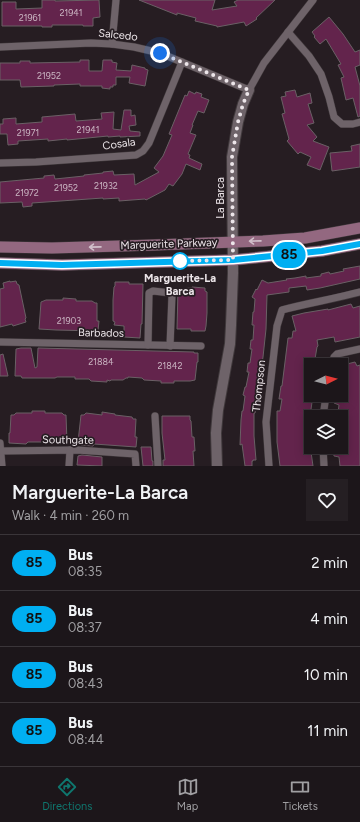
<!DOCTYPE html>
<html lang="en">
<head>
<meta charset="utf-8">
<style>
	:root { --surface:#1c161a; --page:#251f23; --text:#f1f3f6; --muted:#a09fa2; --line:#3a3539; --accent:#0f766e }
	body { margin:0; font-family:Figtree,sans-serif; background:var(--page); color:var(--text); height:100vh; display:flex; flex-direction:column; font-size:15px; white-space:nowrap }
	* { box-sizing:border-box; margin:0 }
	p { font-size:13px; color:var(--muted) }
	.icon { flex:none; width:22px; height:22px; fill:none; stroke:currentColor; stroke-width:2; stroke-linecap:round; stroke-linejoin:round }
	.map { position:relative; height:466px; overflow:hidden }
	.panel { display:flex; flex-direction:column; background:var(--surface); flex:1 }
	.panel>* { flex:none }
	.badge { padding:0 8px; border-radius:13px; font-size:14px; line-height:26px }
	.needle { width:26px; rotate:84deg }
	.buttons { position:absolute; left:304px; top:358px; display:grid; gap:8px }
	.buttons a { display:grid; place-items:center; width:44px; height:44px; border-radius:0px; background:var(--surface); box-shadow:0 2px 10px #0003,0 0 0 1px var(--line); font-size:20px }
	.you { position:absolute; width:20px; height:20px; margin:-10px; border:3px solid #fff; border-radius:50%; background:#1a73e8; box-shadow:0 0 0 6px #1a73e833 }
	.map>.badge { position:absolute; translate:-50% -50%; box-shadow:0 0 0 2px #fff }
	.round { display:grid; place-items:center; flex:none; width:42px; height:42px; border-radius:0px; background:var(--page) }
	.summary { display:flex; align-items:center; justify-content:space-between; height:68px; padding:0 12px }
	h1 { font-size:19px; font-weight:600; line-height:30px }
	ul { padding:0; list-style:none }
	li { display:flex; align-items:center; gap:12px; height:56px; padding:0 12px; border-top:1px solid var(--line) }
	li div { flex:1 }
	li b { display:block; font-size:15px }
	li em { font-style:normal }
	li .badge { min-width:44px; font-weight:700; text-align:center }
	.menu { display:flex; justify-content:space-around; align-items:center; height:56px; border-top:1px solid var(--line); background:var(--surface); font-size:11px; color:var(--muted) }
	.menu a { display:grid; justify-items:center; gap:2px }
	.menu .selected { color:var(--accent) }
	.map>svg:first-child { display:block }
</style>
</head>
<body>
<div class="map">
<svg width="360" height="466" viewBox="0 0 360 466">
	<rect width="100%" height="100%" fill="#261d22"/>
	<!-- building -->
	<g fill="#63244c" stroke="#6a6065">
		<polygon points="42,0 55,0 55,1 99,0 100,17 93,18 93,26 83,26 83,25 52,25 52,27 42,27 42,26 2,26 2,2 16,2 16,9 42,8"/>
		<polygon points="139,0 215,0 212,10 237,6 234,2 238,0 275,0 256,18 257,19 246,26 244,22 217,27 217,26 195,21 196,18 177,13 177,15"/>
		<polygon points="329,17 343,34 355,52 360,50 360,65 355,67 360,86 360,116 358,117 353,98 346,100 341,78 344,77 338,65 341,64 326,39 320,44 314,37 315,36 312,32"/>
		<polygon points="80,60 89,60 89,71 102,71 103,60 112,60 112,62 117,63 116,70 131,71 132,65 145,68 145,69 148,70 145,86 129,83 130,77 116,77 116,85 113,85 113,87 110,87 110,89 102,88 102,86 80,86 80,84 54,85 54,86 21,87 20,80 0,80 0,63 20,63 20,61 30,61 30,63 80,62"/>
		<polygon points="295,90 297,97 310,93 312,103 308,104 314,123 307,125 317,137 313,141 329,147 320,170 307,165 311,157 300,152 298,154 287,141 289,139 282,114 285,113 281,97 286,96 285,92"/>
		<polygon points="189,91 195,94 196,92 202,94 201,97 209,100 204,113 198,111 192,125 193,125 190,133 196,135 188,154 190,155 189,158 202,164 200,170 186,164 182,174 173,186 169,184 165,190 146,200 145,199 119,201 119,198 103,199 103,198 32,203 32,206 23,207 22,202 0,203 0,182 44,178 44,176 54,175 55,179 84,176 84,175 103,173 103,172 113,171 114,175 134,174 135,185 159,172 154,168 163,156 172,135 169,134 185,95 187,96"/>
		<polygon points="124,110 131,110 131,116 135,115 136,125 129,126 130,131 140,132 140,136 120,137 120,136 108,137 108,136 67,140 67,139 48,141 48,139 18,141 18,144 8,145 7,134 0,134 0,124 3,124 3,119 16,118 16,124 42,122 42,117 75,114 76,121 102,119 101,113 114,112 113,129 121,130"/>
		<polygon points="360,144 360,167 332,171 330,153 352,151 351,146"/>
		<polygon points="360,266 360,279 320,288 307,290 306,286 289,288 289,292 267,295 266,329 263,357 258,390 255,413 254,413 254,436 256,460 253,460 253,461 252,461 252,466 245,466 242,444 240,445 241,420 242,411 243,411 245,396 243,395 245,387 246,387 249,372 247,372 248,363 250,363 252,349 250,349 251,340 253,340 254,325 252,325 253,312 254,312 255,299 252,297 256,289 257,290 262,280 268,283 287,280 286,279 295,278 306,276 306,278 321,276 321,274 329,272 330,274 344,271 343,269"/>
		<polygon points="10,281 10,282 16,281 17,284 19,285 26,318 25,319 26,322 13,326 12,324 0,327 0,289 4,288 3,283"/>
		<polygon points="115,282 129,282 129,284 143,284 142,324 141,324 140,338 124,337 124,326 114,325 115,322 113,321 113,300 114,287 115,286"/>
		<polygon points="192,287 205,288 205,291 207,292 207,313 206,326 205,331 191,331 191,329 177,329 178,289 192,288"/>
		<polygon points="63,298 76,299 76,301 92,301 95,303 97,303 97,321 99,321 98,331 56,330 39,329 41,302 46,300 63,300"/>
		<polygon points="351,304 353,308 360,306 360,337 335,342 334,337 317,340 318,346 317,347 314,365 311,365 311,395 313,395 308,431 310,431 311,445 310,445 313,466 280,466 277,442 277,411 280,411 282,399 279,399 281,386 282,386 288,338 292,338 293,331 296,331 292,316 304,313 328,309 328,310"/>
		<polygon points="21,348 31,348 35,368 37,367 38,348 194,352 194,353 198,353 198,362 197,362 195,380 190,381 174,381 174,383 161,383 161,381 144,380 142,378 128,377 128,378 126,378 123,380 111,380 110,381 107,380 107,382 91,381 89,379 75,379 75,377 57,377 55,378 22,378 21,376 15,376 16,349"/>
		<polygon points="3,354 8,376 0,376 0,355"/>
		<polygon points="355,362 357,366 360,365 360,466 340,466 339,457 334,456 333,447 341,447 341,412 338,412 339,405 334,403 336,395 341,395 341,367 344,367 343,365"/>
		<polygon points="32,411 45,411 45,413 62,413 64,415 66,415 67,442 28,442 26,444 9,443 9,433 10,433 11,415 14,415 16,413 32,413"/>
		<polygon points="102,412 115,414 115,415 132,417 133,419 136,419 135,437 137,437 136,447 94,444 93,446 81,445 81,443 78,442 81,415 84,415 86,413 102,415"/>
		<polygon points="162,416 190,416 190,420 191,421 192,437 194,437 195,451 193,451 194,466 163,466 163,460 165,460 162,433"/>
		<polygon points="141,447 151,447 152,461 153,461 153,466 143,466"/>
		<polygon points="82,455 102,457 102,466 77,465 78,456"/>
	</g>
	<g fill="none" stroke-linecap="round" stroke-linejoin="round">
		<!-- street casing -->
		<g stroke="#40393c" stroke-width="8">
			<g id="street">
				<polyline points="288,32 309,56 321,74 329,97 334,117 342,124 353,124 360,122"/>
				<polyline points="112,44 116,0"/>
				<polyline points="0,47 91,43 112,44 134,47 160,53 249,90 264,63 313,0"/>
				<polyline points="0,163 36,162 136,155 143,151 149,143 182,62"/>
				<polyline points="0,342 201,346"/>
				<polyline points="148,345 149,293 153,291 171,293 172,295 170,346"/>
				<polyline points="332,365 334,357 337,354 360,349"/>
				<polyline points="155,416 158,466"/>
				<polyline points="323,417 326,395"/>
				<polyline points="0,443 2,466"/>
				<polyline points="323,447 324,466"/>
				<polyline points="1,451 77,450 135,454 136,466"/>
				<polyline points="69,466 70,450"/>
				<path d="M269 466 266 422 277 326 282 310C308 303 334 299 360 292"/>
			</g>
		</g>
		<!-- secondary casing -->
		<g stroke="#40393c" stroke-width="12">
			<polyline id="secondary" points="217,466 216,433 218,410 230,344 231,325 233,273 232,157 238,122 243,104 249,90"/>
		</g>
		<!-- primary casing -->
		<g stroke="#40393c" stroke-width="12">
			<g id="primary">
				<polyline points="0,247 52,248 154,245 263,241 305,238 360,228"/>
				<polyline points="0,263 62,265 233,260 322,251 360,244"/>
			</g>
		</g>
		<!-- street -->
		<use href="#street" stroke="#6e6369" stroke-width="7"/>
		<!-- secondary -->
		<use href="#secondary" stroke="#6e6369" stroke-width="10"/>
		<!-- primary -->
		<use href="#primary" stroke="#936880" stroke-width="11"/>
	</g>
	<!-- one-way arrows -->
	<defs><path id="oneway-shaft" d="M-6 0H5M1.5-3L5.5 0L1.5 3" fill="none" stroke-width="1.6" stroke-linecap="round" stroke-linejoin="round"/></defs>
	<g stroke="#d1c0ca">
		<use href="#oneway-shaft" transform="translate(255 241) rotate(179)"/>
		<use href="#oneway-shaft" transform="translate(95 247) rotate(179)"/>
	</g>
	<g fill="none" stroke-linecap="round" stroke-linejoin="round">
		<!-- line casing -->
		<g stroke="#fff" stroke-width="9">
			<polyline id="line" points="0,263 62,265 233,260 322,251 360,244"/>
		</g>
		<!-- line -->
		<use href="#line" stroke="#00aff2" stroke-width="6"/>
		<!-- walk -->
		<polyline stroke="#ece5e9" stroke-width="4" stroke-dasharray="0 7.2" points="160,53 249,90 243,104 238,122 232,157 233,260 174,261 180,261"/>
	</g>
	<!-- markers -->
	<circle fill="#fff" stroke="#00aff2" stroke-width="2" cx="180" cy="261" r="8"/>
	<g text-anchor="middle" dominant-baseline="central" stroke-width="3.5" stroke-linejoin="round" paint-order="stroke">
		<!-- number labels -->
		<g font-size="9" fill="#cab5c2">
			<text x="71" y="12">21941</text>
			<text x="30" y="17">21961</text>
			<text x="49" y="75">21952</text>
			<text x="88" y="129">21941</text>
			<text x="28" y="132">21971</text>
			<text x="106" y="185">21932</text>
			<text x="66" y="187">21952</text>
			<text x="27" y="192">21972</text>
			<text x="69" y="320">21903</text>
			<text x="101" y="361">21884</text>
			<text x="170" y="365">21842</text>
		</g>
		<!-- street labels -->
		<g font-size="11" fill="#ece5e9" stroke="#261d22">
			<text transform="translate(118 35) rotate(6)">Salcedo</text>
			<text transform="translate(119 144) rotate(-8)">Cosala</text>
			<text transform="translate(220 198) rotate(-90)">La Barca</text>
			<text transform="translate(169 244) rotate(-2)">Marguerite Parkway</text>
			<text transform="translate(101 333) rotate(1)">Barbados</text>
			<text transform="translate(259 386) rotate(-84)">Thompson</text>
			<text transform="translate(68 440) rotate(1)">Southgate</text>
		</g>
		<!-- stop labels -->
		<g font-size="11" font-weight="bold" fill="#ece5e9" stroke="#261d22">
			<text x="180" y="278">Marguerite-La<tspan x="180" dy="13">Barca</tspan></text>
		</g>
	</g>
</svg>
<div class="buttons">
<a><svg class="needle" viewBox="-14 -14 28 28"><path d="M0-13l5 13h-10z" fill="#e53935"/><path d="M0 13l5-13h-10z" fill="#a09fa2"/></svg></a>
<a><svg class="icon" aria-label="layers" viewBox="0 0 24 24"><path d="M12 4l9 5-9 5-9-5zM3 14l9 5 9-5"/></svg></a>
</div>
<div class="you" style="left:160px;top:53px"></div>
<b class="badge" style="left:289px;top:255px;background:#00aff2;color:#111">85</b>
</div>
<section class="panel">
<div class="summary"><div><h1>Marguerite-La Barca</h1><p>Walk · 4 min · 260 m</p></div><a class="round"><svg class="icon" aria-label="heart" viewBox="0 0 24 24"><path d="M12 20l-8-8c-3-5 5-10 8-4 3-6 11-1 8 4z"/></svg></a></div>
<ul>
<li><span class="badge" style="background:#00aff2;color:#111">85</span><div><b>Bus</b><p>08:35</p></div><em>2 min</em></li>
<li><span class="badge" style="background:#00aff2;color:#111">85</span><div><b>Bus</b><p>08:37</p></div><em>4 min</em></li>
<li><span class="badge" style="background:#00aff2;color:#111">85</span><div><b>Bus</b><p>08:43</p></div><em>10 min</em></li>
<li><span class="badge" style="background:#00aff2;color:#111">85</span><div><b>Bus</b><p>08:44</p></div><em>11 min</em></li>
</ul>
</section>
<nav class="menu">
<a class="selected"><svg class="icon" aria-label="directions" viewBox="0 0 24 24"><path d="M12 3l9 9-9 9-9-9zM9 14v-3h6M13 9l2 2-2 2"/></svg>Directions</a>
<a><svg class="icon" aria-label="map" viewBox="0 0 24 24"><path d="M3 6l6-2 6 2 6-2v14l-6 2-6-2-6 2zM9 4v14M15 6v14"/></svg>Map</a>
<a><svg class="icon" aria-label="tickets" viewBox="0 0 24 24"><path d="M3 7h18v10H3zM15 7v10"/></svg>Tickets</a>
</nav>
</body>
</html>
